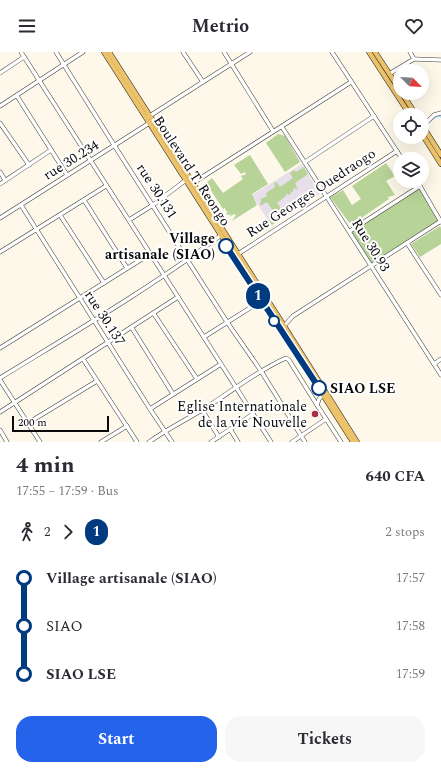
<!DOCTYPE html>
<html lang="en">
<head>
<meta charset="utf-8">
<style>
	:root { --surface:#fff; --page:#f7f7f7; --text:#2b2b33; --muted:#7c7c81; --accent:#2563eb }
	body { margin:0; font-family:Spectral,serif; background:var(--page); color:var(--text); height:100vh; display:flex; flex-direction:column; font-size:15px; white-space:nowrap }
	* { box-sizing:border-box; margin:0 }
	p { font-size:13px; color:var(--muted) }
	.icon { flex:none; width:22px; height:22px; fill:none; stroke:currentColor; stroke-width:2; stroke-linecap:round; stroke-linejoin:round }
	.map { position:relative; height:390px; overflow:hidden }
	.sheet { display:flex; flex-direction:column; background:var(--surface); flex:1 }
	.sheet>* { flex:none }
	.badge { padding:0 8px; border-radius:13px; font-size:14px; line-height:26px }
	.needle { width:26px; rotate:114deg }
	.tools { position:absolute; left:393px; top:12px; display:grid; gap:8px }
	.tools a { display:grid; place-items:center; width:36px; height:36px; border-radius:50%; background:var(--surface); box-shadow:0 4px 16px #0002; font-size:20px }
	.scale { position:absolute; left:12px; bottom:10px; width:97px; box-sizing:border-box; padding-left:4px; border:2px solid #0a0a0a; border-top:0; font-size:11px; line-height:14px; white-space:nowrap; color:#0a0a0a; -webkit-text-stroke:3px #fff; paint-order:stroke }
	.map>.badge { position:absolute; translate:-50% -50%; box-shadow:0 0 0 2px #fff }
	.legs { display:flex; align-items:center; gap:6px; height:44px; padding:0 16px; font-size:13px }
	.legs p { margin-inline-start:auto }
	.summary { display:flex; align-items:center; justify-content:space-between; height:68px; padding:0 16px }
	h1 { font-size:22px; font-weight:700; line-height:30px }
	.button { display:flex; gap:8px; margin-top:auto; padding:8px 16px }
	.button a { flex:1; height:46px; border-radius:16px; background:var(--accent); color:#fff; font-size:16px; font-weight:700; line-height:46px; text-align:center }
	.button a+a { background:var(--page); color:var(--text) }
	ul { padding:0 16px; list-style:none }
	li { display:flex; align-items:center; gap:14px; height:48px; font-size:15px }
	li i { display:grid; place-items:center; width:6px; height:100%; margin:0 5px; background:currentColor }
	li i::after { content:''; width:10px; height:10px; margin:-5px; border:3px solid; border-radius:50%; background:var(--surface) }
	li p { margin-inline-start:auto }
	li:first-child i { background:linear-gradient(#0000 50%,currentColor 0) }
	li:last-child i { background:linear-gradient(currentColor 50%,#0000 0) }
	header { display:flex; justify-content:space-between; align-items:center; height:52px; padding:0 16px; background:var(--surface); font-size:18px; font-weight:700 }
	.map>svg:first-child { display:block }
</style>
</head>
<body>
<header><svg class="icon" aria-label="menu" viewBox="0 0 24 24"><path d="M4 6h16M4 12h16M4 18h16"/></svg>Metrio<svg class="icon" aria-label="heart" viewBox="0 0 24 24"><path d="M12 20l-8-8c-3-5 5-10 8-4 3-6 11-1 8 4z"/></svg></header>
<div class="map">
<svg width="441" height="390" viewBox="0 0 441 390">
	<rect width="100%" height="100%" fill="#fdf8e9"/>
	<!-- industrial -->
	<polygon fill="#e7dfe9" points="302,112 320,142 271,173 252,143"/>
	<!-- forest -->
	<g fill="#b7d397">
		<polygon points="278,82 285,84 300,110 285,120 266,91"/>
		<polygon points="250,103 268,132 252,142 257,153 232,169 236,163 234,162 229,165 231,162 228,163 226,162 228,160 226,159 225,156 223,157 206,131 212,126 223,141 243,127 241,124 246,122 245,120 241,122 234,113"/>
		<polygon points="386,111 395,124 386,129 395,143 388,145 389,147 351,173 330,145 343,138 352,153 361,147 352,134"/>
		<polygon points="304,115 308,122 295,131 298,137 297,137 295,135 296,138 293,136 293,140 290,139 291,141 289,143 287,142 287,143 285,141 286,144 282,147 280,145 282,147 277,151 284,161 289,158 290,159 281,165 281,161 278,162 278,165 280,167 272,173 269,168 276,163 267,150 260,154 261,147 267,144 266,141 275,135 274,131 276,130 280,135 293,126 290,121 294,118 296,120"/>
		<polygon points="419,134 439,169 371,213 351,179"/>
		<polygon points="440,174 441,176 441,192 420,205 411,192"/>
	</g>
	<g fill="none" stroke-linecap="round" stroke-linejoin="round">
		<!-- canal -->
		<polyline stroke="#b2def0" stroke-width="3.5" points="430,68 437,63 441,64"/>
		<!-- minor casing -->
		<g stroke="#3d3d3d" stroke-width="4.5">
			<g id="minor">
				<polyline points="21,0 271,390"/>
				<polyline points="56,0 114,93 227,270 261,319 305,390"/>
				<polyline points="183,0 203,30"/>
				<polyline points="224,0 273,79"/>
				<polyline points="332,0 402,107"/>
				<polyline points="410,0 414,7"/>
				<polyline points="414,7 441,8"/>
				<polyline points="0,21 24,5"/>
				<polyline points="389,22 414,7"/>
				<polyline points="17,44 67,123"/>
				<polyline points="0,54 83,0"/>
				<polyline points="148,65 250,0"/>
				<polyline points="0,71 29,113"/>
				<polyline points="423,74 434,63 441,61"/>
				<polyline points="282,75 441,323"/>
				<polyline points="305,110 374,64"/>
				<polyline points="0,120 5,128"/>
				<polyline points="417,129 441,170"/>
				<polyline points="193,131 351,30"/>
				<polyline points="0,132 51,98"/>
				<polyline points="84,148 127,216"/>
				<polyline points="21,153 150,357 172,390"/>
				<polyline points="60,163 104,231"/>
				<polyline points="0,166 151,70"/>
				<polyline points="129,168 153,153 186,128"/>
				<polyline points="350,179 420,134"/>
				<polyline points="407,191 441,243"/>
				<polyline points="0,200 106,134"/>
				<polyline points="238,202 397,99"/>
				<polyline points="154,262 197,327"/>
				<polyline points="283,275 293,264 441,169"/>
				<polyline points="132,276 173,342"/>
				<polyline points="204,285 261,249"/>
				<polyline points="0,296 150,202"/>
				<polyline points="83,307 137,390"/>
				<polyline points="434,312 441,307"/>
				<path d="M0 326C75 280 150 236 220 184"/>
				<polyline points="0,328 40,390"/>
				<polyline points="323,343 319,347 317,353 341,390"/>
				<polyline points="150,357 221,312"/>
				<polyline points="202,358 219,385"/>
				<polyline points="0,360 178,245"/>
				<polyline points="28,371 97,329"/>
				<polyline points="230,377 238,390"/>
				<polyline points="0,378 7,390"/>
				<polyline points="101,390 127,374"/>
				<path d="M149 390C166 378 184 369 202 358 230 341 256 319 286 306L289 308 317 353"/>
				<polyline points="211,390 253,362"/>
				<polyline points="292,390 326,367"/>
			</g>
		</g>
		<!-- major casing -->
		<g stroke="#1b1b1b" stroke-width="5.5">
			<g id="major">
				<polyline points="104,0 353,390"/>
				<polyline points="109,0 281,269 357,390"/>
				<polyline points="369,0 410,63"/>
				<polyline points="375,0 400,38"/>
				<polyline points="402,41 416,63"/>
				<polyline points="422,73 441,103"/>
				<polyline points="422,82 441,112"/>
			</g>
		</g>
		<!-- minor -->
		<use href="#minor" stroke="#fff" stroke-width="3.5"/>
		<!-- major -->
		<use href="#major" stroke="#ecc26a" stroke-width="4.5"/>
	</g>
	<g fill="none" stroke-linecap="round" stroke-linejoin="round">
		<!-- line-1 casing -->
		<g stroke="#fff" stroke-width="9">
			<polyline id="line-1" points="226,194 319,336"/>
		</g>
		<!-- line-1 -->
		<use href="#line-1" stroke="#003b80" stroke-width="6"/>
	</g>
	<!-- markers -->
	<g fill="#fff" stroke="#003b80" stroke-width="2">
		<circle cx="226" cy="194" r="7"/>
		<circle cx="274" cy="269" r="5"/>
		<circle cx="319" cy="336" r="7"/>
	</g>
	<circle fill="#ad2f40" stroke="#fff" stroke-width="1.5" cx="315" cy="362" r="4"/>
	<g text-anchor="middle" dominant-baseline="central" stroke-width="4" stroke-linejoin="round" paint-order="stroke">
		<!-- street labels -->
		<g font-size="14" fill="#0a0a0a" stroke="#fff">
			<text transform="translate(71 108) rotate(-32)">rue 30.234</text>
			<text transform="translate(192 119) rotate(57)">Boulevard T. Reongo</text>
			<text transform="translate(157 139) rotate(57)">rue 30.131</text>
			<text transform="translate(311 141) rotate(-33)">Rue Georges Ouedraogo</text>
			<text transform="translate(371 193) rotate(58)">Rue 30.93</text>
			<text transform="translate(105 266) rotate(57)">rue 30.137</text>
		</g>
		<!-- stop labels -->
		<g font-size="14" font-weight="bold" fill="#0a0a0a" stroke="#fff" text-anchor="end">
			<text x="215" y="186">Village<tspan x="215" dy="16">artisanale (SIAO)</tspan></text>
			<text x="330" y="336" text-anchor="start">SIAO LSE</text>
		</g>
		<!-- poi labels -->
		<g font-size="14" fill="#0a0a0a" stroke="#fff" text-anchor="end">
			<text x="307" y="354">Eglise Internationale<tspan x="307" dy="16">de la vie Nouvelle</tspan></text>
		</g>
	</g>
</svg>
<div class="tools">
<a><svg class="needle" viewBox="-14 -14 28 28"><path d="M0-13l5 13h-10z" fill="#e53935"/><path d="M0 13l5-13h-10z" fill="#7c7c81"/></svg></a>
<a><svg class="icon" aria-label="locate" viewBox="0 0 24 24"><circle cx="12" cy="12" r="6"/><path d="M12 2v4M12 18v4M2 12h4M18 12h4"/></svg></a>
<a><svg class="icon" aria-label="layers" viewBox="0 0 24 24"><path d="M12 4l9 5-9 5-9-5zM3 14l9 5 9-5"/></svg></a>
</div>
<div class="scale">200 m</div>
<b class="badge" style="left:258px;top:244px;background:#003b80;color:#fff">1</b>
</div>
<section class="sheet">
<div class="summary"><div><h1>4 min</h1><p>17:55 – 17:59 · Bus</p></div><b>640 CFA</b></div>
<div class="legs"><svg class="icon" aria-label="walk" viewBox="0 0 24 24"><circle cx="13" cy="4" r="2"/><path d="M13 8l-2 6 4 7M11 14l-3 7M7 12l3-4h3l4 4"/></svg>2<svg class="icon" aria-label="forward" viewBox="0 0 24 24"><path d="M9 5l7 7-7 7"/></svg><b class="badge" style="background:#003b80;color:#fff">1</b><p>2 stops</p></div>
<ul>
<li><i style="color:#003b80"></i><b>Village artisanale (SIAO)</b><p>17:57</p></li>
<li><i style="color:#003b80"></i><span>SIAO</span><p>17:58</p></li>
<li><i style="color:#003b80"></i><b>SIAO LSE</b><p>17:59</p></li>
</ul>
<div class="button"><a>Start</a><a>Tickets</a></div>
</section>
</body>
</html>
